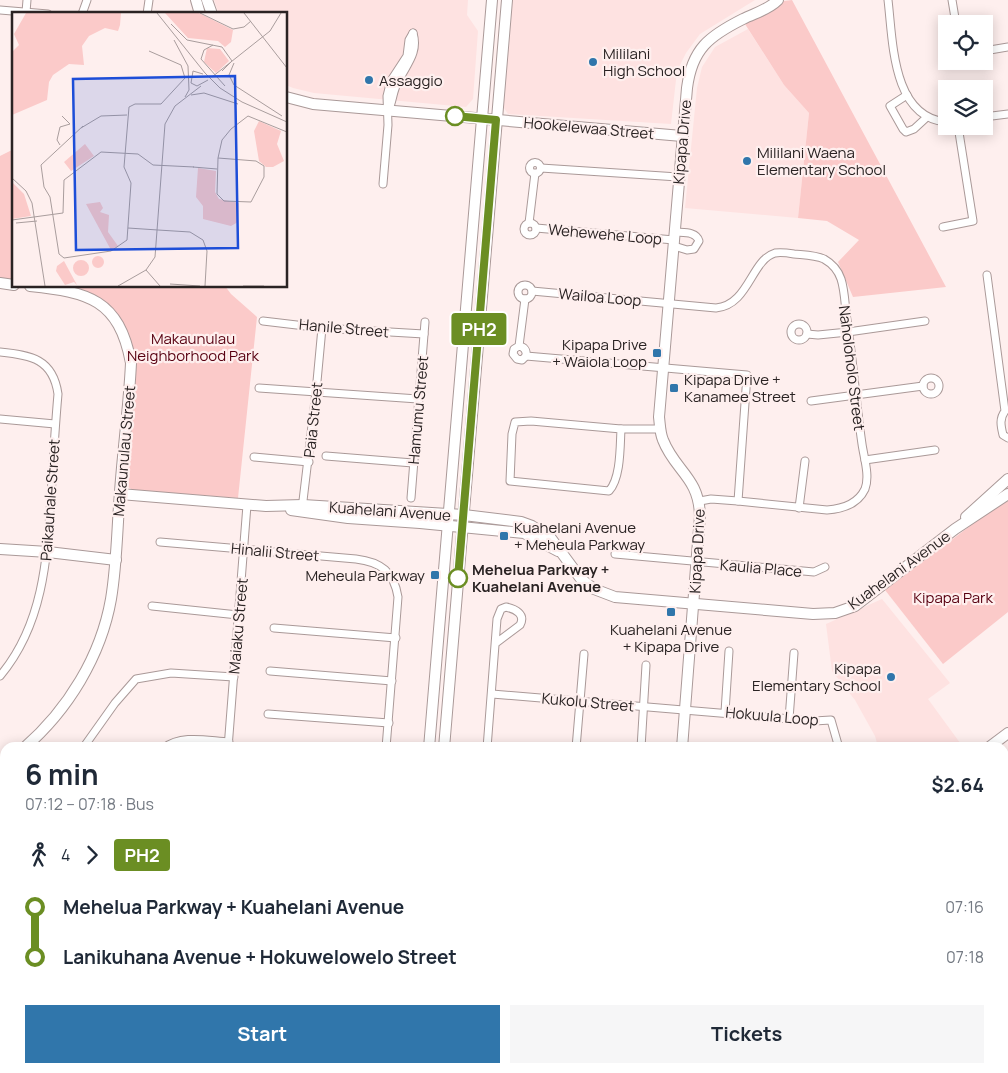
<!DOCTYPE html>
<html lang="en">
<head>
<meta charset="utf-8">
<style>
	:root { --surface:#fff; --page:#f6f6f7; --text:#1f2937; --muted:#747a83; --accent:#3076ab }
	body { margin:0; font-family:Manrope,sans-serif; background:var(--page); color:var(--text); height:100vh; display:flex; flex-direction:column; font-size:19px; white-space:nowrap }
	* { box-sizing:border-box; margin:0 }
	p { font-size:16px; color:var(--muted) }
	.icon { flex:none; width:28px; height:28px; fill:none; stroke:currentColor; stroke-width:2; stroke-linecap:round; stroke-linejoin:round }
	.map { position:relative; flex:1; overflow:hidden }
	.drawer { position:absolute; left:0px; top:742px; width:1009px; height:331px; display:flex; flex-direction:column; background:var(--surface); border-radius:15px 15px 0 0; box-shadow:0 2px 12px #0003 }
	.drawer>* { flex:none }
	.badge { padding:0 10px; border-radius:4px; font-size:18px; line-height:32px }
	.fabs { position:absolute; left:938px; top:15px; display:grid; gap:10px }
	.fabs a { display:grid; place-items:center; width:55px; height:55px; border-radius:0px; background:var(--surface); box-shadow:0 2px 12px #0003; font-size:25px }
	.map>.badge { position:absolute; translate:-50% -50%; box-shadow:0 0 0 2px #fff }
	.legs { display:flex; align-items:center; gap:8px; height:55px; padding:0 25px; font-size:16px }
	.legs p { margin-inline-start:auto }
	.overview { display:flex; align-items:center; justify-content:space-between; height:85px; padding:0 25px }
	h1 { font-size:28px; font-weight:700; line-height:38px }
	.cta { display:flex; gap:10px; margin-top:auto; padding:10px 25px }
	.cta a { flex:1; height:58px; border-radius:0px; background:var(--accent); color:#fff; font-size:20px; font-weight:700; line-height:58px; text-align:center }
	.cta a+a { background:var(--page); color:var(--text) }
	ul { padding:0 25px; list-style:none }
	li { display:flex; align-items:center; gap:18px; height:50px; font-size:19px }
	li i { display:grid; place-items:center; width:8px; height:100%; margin:0 6px; background:currentColor }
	li i::after { content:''; width:12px; height:12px; margin:-6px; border:4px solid; border-radius:50%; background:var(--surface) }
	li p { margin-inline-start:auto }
	li:first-child i { background:linear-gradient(#0000 50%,currentColor 0) }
	li:last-child i { background:linear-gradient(currentColor 50%,#0000 0) }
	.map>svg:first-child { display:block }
</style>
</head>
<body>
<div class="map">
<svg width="1008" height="1073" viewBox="0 0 1008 1073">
	<rect width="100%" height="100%" fill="#feefee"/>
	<!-- built -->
	<g fill="#fee2e1">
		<polygon points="214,0 468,0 467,15 478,31 473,99 466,107 314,93 293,88 286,85 286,14 219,14"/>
		<polygon points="511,0 755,0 700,34 686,53 677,71 671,124 508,114 502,105"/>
		<polygon points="748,29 784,85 809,113 798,218 685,208 697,88 702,67 715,47"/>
		<polygon points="882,599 950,683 928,699 963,747 878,747 875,736 855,700 832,671 826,624"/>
	</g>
	<!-- green -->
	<g fill="#fbcac9">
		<polygon points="792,0 946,287 853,297 838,262 859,240 827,221 798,218 809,113 784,85 745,24 784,1"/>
		<polygon points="14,149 14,280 0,279 0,156"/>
		<path d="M72 286H225L231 294 257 317 238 498 133 490 128 487 127 482C129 458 131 434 133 410 134 396 136 381 136 368 135 328 108 298 72 286Z"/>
		<polygon points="1008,501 1008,612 943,664 885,590 978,520"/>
		<polygon points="183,1069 279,1069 279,1073 186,1073"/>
	</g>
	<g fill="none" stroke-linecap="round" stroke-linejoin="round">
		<!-- street casing -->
		<g stroke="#aa9998" stroke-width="9">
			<g id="street">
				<path d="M888 0C893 41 892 117 946 122"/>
				<polyline points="952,0 956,24"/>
				<polyline points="0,10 48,14"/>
				<polyline points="26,12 27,0"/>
				<polyline points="82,14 87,0"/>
				<polyline points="147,14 149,0"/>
				<polyline points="984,51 1008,47"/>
				<polyline points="907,95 890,106 903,129 906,132 914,129 927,117"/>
				<path d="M389 109C393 100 393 90 398 82 406 65 419 53 413 33"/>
				<polyline points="984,117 1008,114"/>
				<circle cx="535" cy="168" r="5.5"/>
				<polyline points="541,168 678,177"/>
				<polyline points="383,184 388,125 387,96 389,88 392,79 407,56 409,40 413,33"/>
				<polyline points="529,223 535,173"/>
				<circle cx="530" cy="229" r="6"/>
				<polyline points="943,227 973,221 958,126"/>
				<polyline points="536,228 674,240"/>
				<path d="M674 246 687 250 694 249 699 241C696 231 683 233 674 232"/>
				<path d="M987 275 1005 411C999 419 1001 426 1003 435L1008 438"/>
				<circle cx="525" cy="292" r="7"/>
				<path d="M532 291 716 308C749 305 751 260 775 253 781 252 788 253 794 254 804 255 815 255 824 259 831 263 838 270 841 279 845 291 845 307 847 320 853 361 856 403 862 444 864 458 870 476 865 489 858 504 842 509 827 510L738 501 711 499 700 501"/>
				<polyline points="263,321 322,328 424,334"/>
				<circle cx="799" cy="332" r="8"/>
				<polyline points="807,334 818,335 848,332 925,321"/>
				<path d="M519 346C524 347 527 350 526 356L522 360 517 359 513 354 514 349 519 346 525 299"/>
				<path d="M0 352C31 355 53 359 58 394 55 428 53 462 51 497 47 560 43 625 0 676"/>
				<polyline points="526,356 747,375 738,501"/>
				<circle cx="931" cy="386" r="8"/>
				<polyline points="259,388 418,399"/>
				<polyline points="811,401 923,386"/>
				<polyline points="0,419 55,424"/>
				<path d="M531 421 621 429C620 446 621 478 609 491L510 481 512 434 515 422Z"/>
				<polyline points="621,429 660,429"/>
				<polyline points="326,456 413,463"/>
				<polyline points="254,457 309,462"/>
				<polyline points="865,460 935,450"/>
				<polyline points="411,498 425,322"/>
				<polyline points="799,508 805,461"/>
				<polyline points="302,509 316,392 322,328"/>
				<path d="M160 542 356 559C381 562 394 572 398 597L386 748"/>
				<polyline points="615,554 814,572 825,567"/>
				<polyline points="152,606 238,615"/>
				<polyline points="274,628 396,638"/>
				<polyline points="270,671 392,681"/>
				<polyline points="492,694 814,721 831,720 839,748"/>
				<polyline points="725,712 729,651"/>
				<polyline points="268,714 389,723"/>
				<polyline points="789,719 794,653"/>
				<polyline points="83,748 115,703 136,679 171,673 234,677"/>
				<path d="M164 748C182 734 208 741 229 742"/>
				<polyline points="228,748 247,505"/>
				<path d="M487 748 497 619 501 609 506 607C515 609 526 614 520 625L496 643"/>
				<polyline points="576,748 584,654"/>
				<polyline points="641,748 646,665"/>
				<polyline points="0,796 5,802"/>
				<polyline points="0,817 5,813"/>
				<polyline points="1004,879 1008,878"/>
				<polyline points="1004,900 1008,887"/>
				<polyline points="1004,943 1008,943"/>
				<polyline points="1004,1003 1008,1011"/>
				<polyline points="684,1069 689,1073"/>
				<polyline points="741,1073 744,1069"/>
				<polyline points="817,1073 820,1069"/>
				<polyline points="890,1073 893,1069"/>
			</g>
		</g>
		<!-- secondary casing -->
		<g stroke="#aa9998" stroke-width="12">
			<g id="secondary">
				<polyline points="196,0 200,14"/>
				<polyline points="207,0 212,14"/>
				<polyline points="286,97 313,104 682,136"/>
				<polyline points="0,283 14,285"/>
				<polyline points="120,494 266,506 303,505 464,515 521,522 532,526 550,537 581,579 594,589 615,597 813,614 835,613 855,606 955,529 1008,494"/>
				<polyline points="291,510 348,518 420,523 524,533 558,551"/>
				<polyline points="966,517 1008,479"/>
				<polyline points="0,549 48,552 116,560"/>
				<path d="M24 748C68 710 101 656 111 599 117 563 117 528 120 492 123 449 129 406 131 363 119 299 88 292 30 286"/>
				<polyline points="429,748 492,0"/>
				<polyline points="444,748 507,0"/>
				<path d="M682 748 700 516C699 477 675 471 663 440 660 433 660 425 659 417L687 88C692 49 709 36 743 19 755 13 768 10 778 0"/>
				<polyline points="988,748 1008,733"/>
				<polyline points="0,767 5,763"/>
				<polyline points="309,1073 310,1069"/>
			</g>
		</g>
		<!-- highway casing -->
		<g stroke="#d4d3d3" stroke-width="15">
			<g id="highway">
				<polyline points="0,905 5,907"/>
				<polyline points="0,933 5,936"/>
				<polyline points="0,953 5,957"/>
				<polyline points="0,1012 5,1017"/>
				<polyline points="34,1069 34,1073"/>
				<polyline points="175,1069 179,1073"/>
				<polyline points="283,1073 284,1069"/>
				<polyline points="296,1073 296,1069"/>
			</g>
		</g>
		<!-- street -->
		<use href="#street" stroke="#fff" stroke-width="7"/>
		<!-- secondary -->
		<use href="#secondary" stroke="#fff" stroke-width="10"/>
		<!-- highway -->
		<use href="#highway" stroke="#df6c6f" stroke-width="12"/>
		<!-- secondary-bridge casing -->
		<g stroke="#aa9998" stroke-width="12" stroke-linecap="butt">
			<g id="secondary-bridge">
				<polyline points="120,1073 126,1069"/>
				<polyline points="135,1073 141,1069"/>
			</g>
		</g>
		<!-- secondary-bridge -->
		<use href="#secondary-bridge" stroke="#fff" stroke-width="10"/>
	</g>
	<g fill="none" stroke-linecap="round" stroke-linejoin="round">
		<!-- line-1 casing -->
		<g stroke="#fff" stroke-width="11">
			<polyline id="line-1" points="455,116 496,120 458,578"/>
		</g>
		<!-- line-1 -->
		<use href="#line-1" stroke="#6b8e23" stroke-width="8"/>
	</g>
	<!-- markers -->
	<g fill="#3076ab" stroke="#feefee" stroke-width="2">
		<circle cx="593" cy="62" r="5"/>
		<circle cx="369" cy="80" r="5"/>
		<circle cx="747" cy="161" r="5"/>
		<rect x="652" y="348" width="10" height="10" rx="2.5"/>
		<rect x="669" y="383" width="10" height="10" rx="2.5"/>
		<rect x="499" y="531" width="10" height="10" rx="2.5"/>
		<rect x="430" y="570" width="10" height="10" rx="2.5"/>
		<rect x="666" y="607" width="10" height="10" rx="2.5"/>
		<circle cx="891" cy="677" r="5"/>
	</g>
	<g fill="#fff" stroke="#6b8e23" stroke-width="2.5">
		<circle cx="455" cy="116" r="9"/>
		<circle cx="458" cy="578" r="9"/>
	</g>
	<g text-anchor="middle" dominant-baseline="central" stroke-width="4.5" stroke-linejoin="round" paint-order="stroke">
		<!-- poi labels -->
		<g font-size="15" fill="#2a2323" stroke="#feefee" text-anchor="start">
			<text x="603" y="53">Mililani<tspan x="603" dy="17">High School</tspan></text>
			<text x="379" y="80">Assaggio</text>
			<text x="757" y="152">Mililani Waena<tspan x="757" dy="17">Elementary School</tspan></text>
			<text x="647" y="344" text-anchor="end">Kipapa Drive<tspan x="647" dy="17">+ Waiola Loop</tspan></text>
			<text x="684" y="379">Kipapa Drive +<tspan x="684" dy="17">Kanamee Street</tspan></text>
			<text x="514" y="527">Kuahelani Avenue<tspan x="514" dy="17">+ Meheula Parkway</tspan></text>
			<text x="425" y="575" text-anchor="end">Meheula Parkway</text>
			<text x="671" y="629" text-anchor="middle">Kuahelani Avenue<tspan x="671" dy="17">+ Kipapa Drive</tspan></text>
			<text x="881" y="668" text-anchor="end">Kipapa<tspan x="881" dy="17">Elementary School</tspan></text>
		</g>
		<!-- street labels -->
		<g font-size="15" fill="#2a2323" stroke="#feefee">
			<text transform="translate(589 128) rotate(5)">Hookelewaa Street</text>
			<text transform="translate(682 142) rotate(-85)">Kipapa Drive</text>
			<text transform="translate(605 234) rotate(5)">Wehewehe Loop</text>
			<text transform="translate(600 297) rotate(5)">Wailoa Loop</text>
			<text transform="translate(344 328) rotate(5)">Hanile Street</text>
			<text transform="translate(852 368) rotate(83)">Naholoholo Street</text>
			<text transform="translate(418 410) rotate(-85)">Hamumu Street</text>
			<text transform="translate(313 420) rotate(-84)">Paia Street</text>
			<text transform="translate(124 451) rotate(-85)">Makaunulau Street</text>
			<text transform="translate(50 500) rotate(-86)">Paikauhale Street</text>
			<text transform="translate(390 511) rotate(4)">Kuahelani Avenue</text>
			<text transform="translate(697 551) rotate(-87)">Kipapa Drive</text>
			<text transform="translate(275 552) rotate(5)">Hinalii Street</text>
			<text transform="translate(761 568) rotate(5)">Kaulia Place</text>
			<text transform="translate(899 570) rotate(-36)">Kuahelani Avenue</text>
			<text transform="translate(238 626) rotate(-85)">Maiaku Street</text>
			<text transform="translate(588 702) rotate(5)">Kukolu Street</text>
			<text transform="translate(772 716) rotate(5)">Hokuula Loop</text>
		</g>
		<!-- park labels -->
		<g font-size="15" fill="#580011" stroke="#feefee">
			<text x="193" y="338">Makaunulau<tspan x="193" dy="17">Neighborhood Park</tspan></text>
			<text x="953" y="597">Kipapa Park</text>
		</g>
		<!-- stop labels -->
		<g font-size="15" font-weight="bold" fill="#2a2323" stroke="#feefee" text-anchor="start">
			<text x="472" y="569">Mehelua Parkway +<tspan x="472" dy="17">Kuahelani Avenue</tspan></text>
		</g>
	</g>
	<!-- overview -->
	<g transform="translate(12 12)">
		<rect width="275" height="275" fill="#feefee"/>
		<path d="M14 1H109L108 13 106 19 93 16 77 24 70 34 72 53 57 52 41 63 37 70 35 88 0 103V40L7 33 2 22ZM153 1H187L221 18 219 30 213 35 206 29 176 26ZM195 36 208 37 217 49 204 61 192 50ZM247 109 269 119 265 132 272 149 261 155H254L247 149 242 119ZM73 132 82 144 59 159 52 150ZM186 156 204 159 203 180 207 187 227 191 226 210 219 214 191 207V194L184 185ZM0 170 12 182 19 204 0 207ZM88 190 91 196 88 200 97 203 96 220 106 234 99 238 74 192ZM80 250a6 6 0 1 1 12 0a6 6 0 1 1-12 0ZM61 256a8 8 0 1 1 16 0a8 8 0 1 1-16 0ZM52 249 65 273 62 270 53 273 44 259 45 254Z" fill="#fbcac9"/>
		<path fill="none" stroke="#a99d9d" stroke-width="1" d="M145 1 193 61 208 76 230 90 275 110M188 1 221 17 232 15 239 9M232 1 275 56M159 12 175 28 210 35 220 49 210 59M162 28 176 54 177 78 173 85M201 33 192 38 189 47 213 74M222 51 217 63 222 73 270 104M191 62 181 59 179 71 185 74 196 68M200 65 258 19 269 1M179 83 192 81 226 92M71 114 29 153 32 175 38 185 47 242 52 246 99 239 115 228 119 171 112 155 117 95 123 92H149L173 66 169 53 137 39M69 116 89 104 115 103M48 133 45 128 48 115 58 112 50 104M206 146 244 149 252 154V165L239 190 212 189 205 182 206 146 210 128 219 117 236 104 275 120M181 155 205 157M0 166 14 179 20 191 33 274M0 208 51 201 52 168 89 140 126 142 141 153 182 155M4 211 25 209M116 216 146 218M146 218 178 220 191 228 195 239 193 274M134 258 148 274M158 272 188 274M106 274 134 258 143 245 153 112 163 94 189 74M231 274H252"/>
		<path fill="#1d4ed8" fill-opacity="0.15" stroke="#1d4ed8" stroke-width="2.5" d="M223 64 226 236 64 238 61 67Z"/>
		<rect width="275" height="275" fill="none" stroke="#2a2323" stroke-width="2.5"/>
	</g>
</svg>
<div class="fabs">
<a><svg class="icon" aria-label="locate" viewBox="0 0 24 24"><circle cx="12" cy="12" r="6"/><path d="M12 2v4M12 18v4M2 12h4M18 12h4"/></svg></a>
<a><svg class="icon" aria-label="layers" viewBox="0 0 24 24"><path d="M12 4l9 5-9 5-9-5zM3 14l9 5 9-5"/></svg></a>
</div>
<b class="badge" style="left:479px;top:329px;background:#6b8e23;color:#fff">PH2</b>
<section class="drawer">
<div class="overview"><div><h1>6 min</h1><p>07:12 – 07:18 · Bus</p></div><b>$2.64</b></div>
<div class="legs"><svg class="icon" aria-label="walk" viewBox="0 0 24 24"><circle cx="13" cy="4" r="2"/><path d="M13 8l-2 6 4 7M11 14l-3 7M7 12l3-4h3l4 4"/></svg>4<svg class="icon" aria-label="forward" viewBox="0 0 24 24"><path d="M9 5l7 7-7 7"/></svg><b class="badge" style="background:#6b8e23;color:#fff">PH2</b></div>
<ul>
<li><i style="color:#6b8e23"></i><b>Mehelua Parkway + Kuahelani Avenue</b><p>07:16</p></li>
<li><i style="color:#6b8e23"></i><b>Lanikuhana Avenue + Hokuwelowelo Street</b><p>07:18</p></li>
</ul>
<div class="cta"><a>Start</a><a>Tickets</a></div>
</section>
</div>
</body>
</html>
